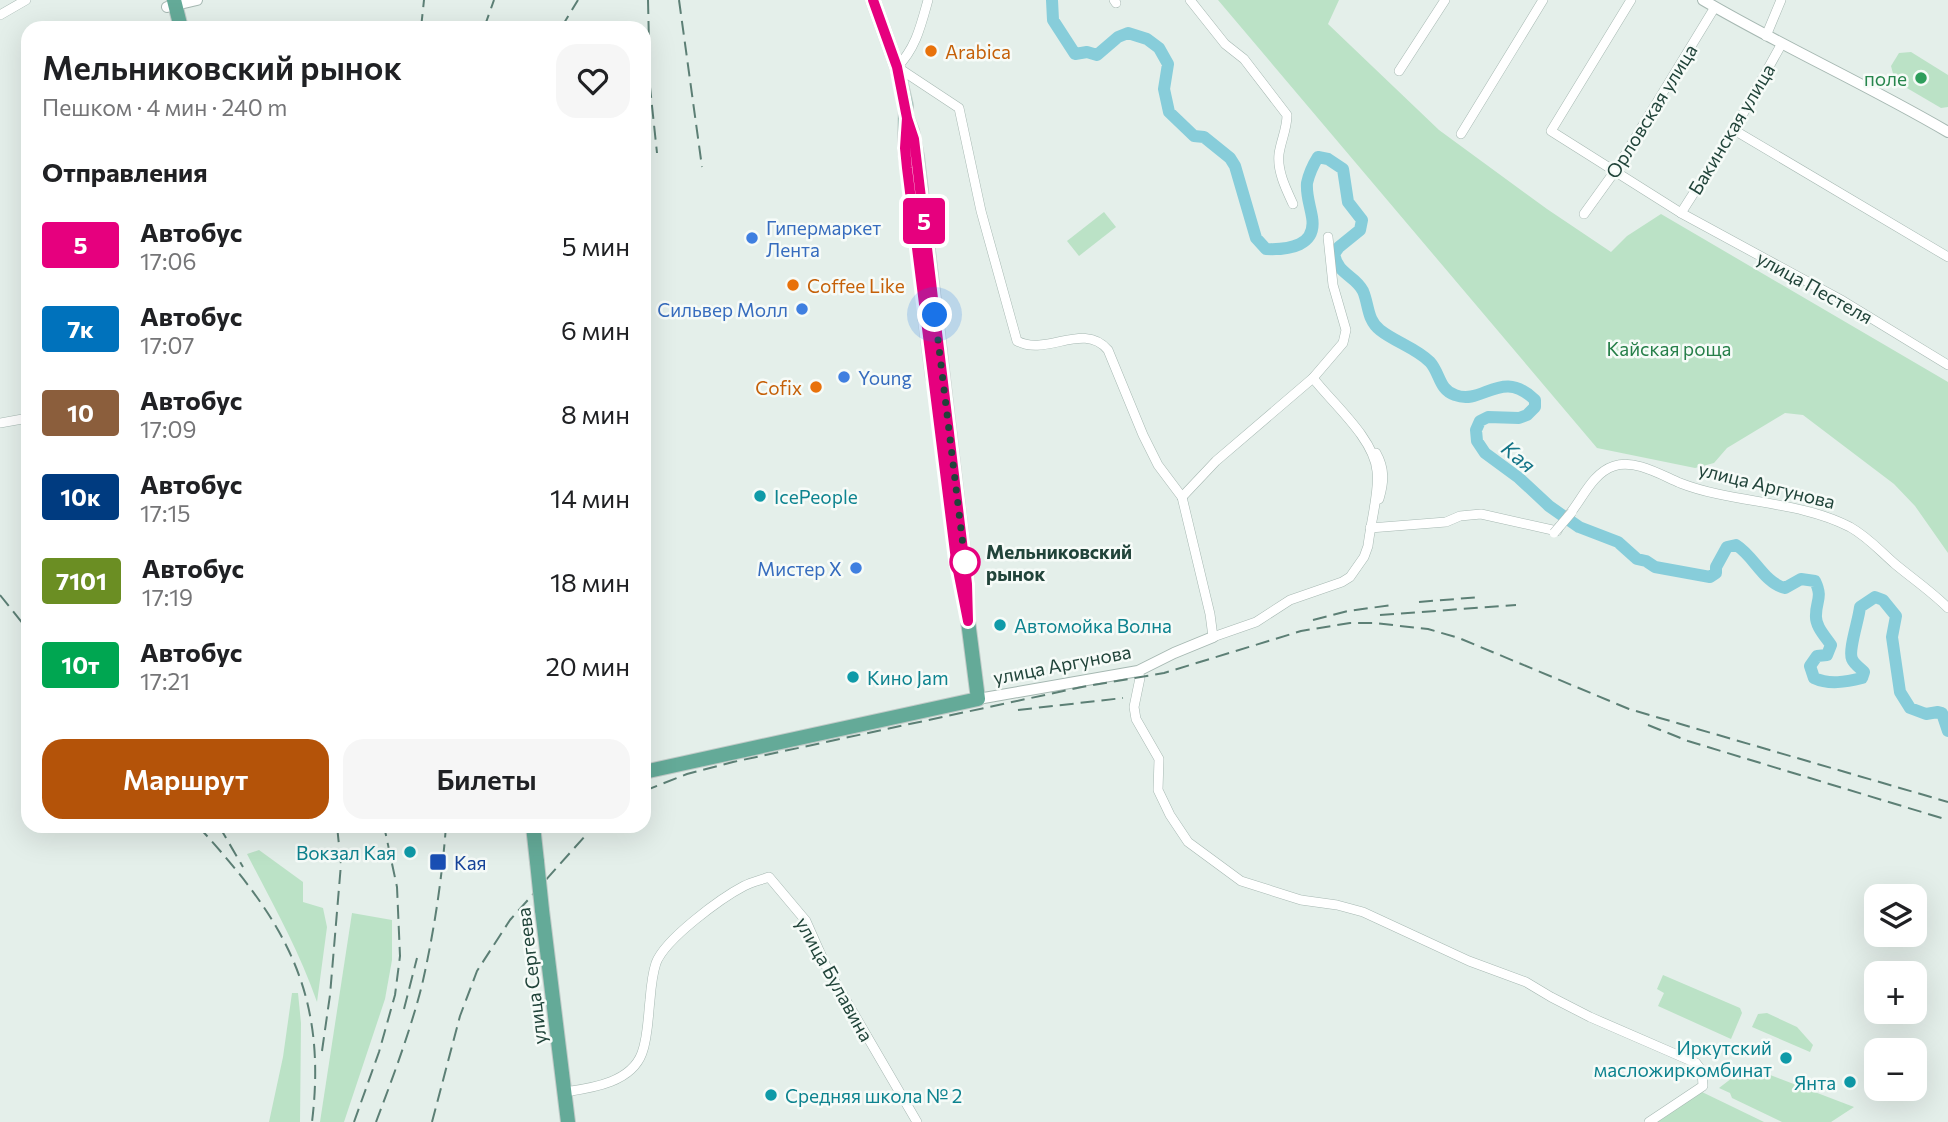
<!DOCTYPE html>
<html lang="ru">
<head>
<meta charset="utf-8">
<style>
	:root { --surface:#fff; --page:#f6f6f6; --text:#202124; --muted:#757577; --accent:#b45309 }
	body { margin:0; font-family:Commissioner,sans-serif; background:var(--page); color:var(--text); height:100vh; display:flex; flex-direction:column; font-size:26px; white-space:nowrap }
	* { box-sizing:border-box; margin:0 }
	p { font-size:23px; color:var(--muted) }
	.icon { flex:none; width:38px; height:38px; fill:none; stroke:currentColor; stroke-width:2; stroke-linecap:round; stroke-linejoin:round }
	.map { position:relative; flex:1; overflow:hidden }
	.sheet { position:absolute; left:21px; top:21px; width:630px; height:812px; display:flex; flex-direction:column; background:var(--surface); border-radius:21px; box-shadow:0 7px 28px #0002 }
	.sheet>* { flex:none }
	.badge { padding:0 14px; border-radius:5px; font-size:24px; line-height:46px }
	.controls { position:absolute; left:1864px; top:884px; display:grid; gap:14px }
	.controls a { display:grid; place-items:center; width:63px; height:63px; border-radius:14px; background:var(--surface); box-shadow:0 7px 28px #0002; font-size:35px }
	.you { position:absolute; width:35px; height:35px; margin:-18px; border:5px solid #fff; border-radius:50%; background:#1a73e8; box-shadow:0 0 0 10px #1a73e833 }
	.map>.badge { position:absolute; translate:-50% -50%; box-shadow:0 0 0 4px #fff }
	h2 { padding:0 21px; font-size:26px; line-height:63px }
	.round { display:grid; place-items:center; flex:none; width:74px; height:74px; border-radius:21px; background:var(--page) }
	.headline { display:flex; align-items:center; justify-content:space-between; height:119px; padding:0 21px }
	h1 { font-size:33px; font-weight:600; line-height:52px }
	.primary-button { display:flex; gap:14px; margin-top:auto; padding:14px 21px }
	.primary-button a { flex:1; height:80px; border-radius:21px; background:var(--accent); color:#fff; font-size:28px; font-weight:600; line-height:80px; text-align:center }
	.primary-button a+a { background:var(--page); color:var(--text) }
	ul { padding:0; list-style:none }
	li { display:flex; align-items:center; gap:21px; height:84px; padding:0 21px }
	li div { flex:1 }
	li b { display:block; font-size:26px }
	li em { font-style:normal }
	li .badge { min-width:77px; font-weight:700; text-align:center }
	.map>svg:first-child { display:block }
</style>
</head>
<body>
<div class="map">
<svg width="1948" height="1122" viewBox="0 0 1948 1122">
	<rect width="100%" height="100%" fill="#e4efea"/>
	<!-- green -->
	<g fill="#bbe2c6">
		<polygon points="1218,0 1339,0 1328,24 1439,130 1547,209 1611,252 1627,236 1661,214 1948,382 1948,553 1915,506 1894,484 1803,415 1785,413 1727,448 1714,463 1695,468 1597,448"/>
		<polygon points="1911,52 1948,75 1948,107 1941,108 1895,81 1891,66 1899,53"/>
		<polygon points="1104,212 1116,227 1079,256 1067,241"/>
		<path d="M259 850 303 882V902L323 908 327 927 317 1002C299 950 272 903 247 854Z"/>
		<polygon points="352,913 392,920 392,960 385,999 344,1122 320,1122"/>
		<polygon points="1663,975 1740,1008 1742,1013 1731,1039 1658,1006 1664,993 1657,989"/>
		<polygon points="292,993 298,993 301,1023 300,1122 269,1122 283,1057"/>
		<polygon points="1767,1013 1797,1027 1813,1045 1810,1052 1752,1027 1758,1014"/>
		<polygon points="1745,1068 1752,1068 1854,1107 1831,1122 1782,1122 1732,1098 1730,1093 1719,1088"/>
		<polygon points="1702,1092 1764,1122 1654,1122"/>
	</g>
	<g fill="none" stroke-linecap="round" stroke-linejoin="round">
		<!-- river -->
		<path stroke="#87cdda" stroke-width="12" d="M1052 0 1053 20 1075 54 1087 52 1097 55 1118 37 1128 33 1147 39 1159 48 1168 64 1164 89 1169 112 1194 136 1204 137 1230 158 1235 166 1256 238 1266 249C1289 250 1317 246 1312 217 1310 205 1306 195 1307 183 1309 174 1313 165 1318 157L1328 159 1343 169 1348 202 1362 220 1360 230 1339 247 1334 254C1338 275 1355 275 1363 291 1369 305 1367 320 1380 330 1395 342 1416 348 1430 362 1440 373 1439 390 1455 395 1483 406 1501 367 1535 400V407L1527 415 1519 418 1488 417 1480 421 1476 430 1477 441 1485 453 1519 478 1549 506 1579 527 1618 542 1637 559 1646 561 1655 567 1710 577 1716 573V567L1727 547 1736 545C1754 556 1764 583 1785 588L1801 579 1815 581C1823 598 1816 600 1816 615 1815 626 1825 636 1831 645L1827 655 1817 656 1810 666 1814 678C1829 685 1846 682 1862 678L1864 672C1861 669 1854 664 1852 659 1848 650 1859 619 1860 607L1875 597 1883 600 1896 616 1892 637 1900 692 1910 708 1926 714 1938 712 1942 713 1948 731"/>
		<!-- minor casing -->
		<g stroke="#a6b8b2" stroke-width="10">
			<g id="minor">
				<path d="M928 0C921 25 916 48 897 67L959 108 981 211 1017 341C1046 357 1084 321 1108 350L1143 435 1158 465 1182 497 1210 614 1213 637 1256 622 1290 600 1342 582 1350 577 1364 557 1368 546C1370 526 1380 489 1377 471 1374 438 1332 403 1313 378"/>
				<polyline points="1114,0 1116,3"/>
				<path d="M1190 0 1225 44 1244 59 1287 115C1287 129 1281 140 1279 154 1277 171 1286 189 1293 204"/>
				<polyline points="1631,0 1551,131 1681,213 1843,301 1948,365"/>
				<polyline points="0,15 26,0"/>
				<polyline points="1766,36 1781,0"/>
				<polyline points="1399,71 1445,0"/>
				<polyline points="1734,130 1948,257"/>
				<polyline points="1461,134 1543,0"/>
				<polyline points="1681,213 1734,130 1781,45"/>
				<polyline points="1584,214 1615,171 1715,7"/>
				<polyline points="0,423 28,418"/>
				<path d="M1376 453C1385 469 1384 482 1379 499"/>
				<polyline points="1182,497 1216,461 1313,378 1343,343 1346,330 1333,285 1328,237"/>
				<path d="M1568 516C1582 500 1592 473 1614 466 1635 459 1661 475 1680 483 1734 504 1798 500 1850 527 1868 537 1880 551 1895 564 1913 579 1932 592 1948 608"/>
				<polyline points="1370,528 1446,522 1460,516 1481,514 1557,531 1559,527"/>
				<polyline points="1138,671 1140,678 1134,707 1136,719 1159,759 1158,790 1170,815 1188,842 1241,881 1301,900 1337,905 1363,912 1469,961 1526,982 1551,997 1590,1017 1696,1063 1702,1071 1703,1086 1649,1122"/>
				<path d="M565 1092C591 1088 631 1083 642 1053 648 1037 648 1017 650 1000 651 987 652 975 656 963 665 939 721 898 744 886 752 882 761 880 769 877L806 921 826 966 917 1122"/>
			</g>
		</g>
		<!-- tertiary casing -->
		<g stroke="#a6b8b2" stroke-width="12">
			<g id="tertiary">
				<path d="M1703 0C1783 47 1868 85 1948 132"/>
				<polyline points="167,7 197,0"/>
				<polyline points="978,699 1138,671 1174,653 1213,637"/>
			</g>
		</g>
		<!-- primary casing -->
		<g stroke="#c1cbc8" stroke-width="16">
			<g id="primary">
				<polyline points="174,0 181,28"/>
				<polyline points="873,0 897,67 906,106 905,148 921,273"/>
				<polyline points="925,314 933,378"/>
				<polyline points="644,772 978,699 968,621 967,584 917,157 912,131 907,118"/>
				<polyline points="533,826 537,862"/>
				<polyline points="542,910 568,1122"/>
			</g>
		</g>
		<!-- minor -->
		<use href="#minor" stroke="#fff" stroke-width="9"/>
		<!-- tertiary -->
		<use href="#tertiary" stroke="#fff" stroke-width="10"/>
		<!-- primary -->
		<use href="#primary" stroke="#64aa98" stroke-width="14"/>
		<!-- rail -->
		<g stroke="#5c7f75" stroke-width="2" stroke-dasharray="14 7" stroke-linecap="butt">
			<polyline points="648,0 650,87 657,153"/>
			<polyline points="679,0 702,167"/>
			<polyline points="624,24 625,28"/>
			<polyline points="421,28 424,0"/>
			<polyline points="484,28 494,0"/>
			<polyline points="561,28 578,0"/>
			<polyline points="0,595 28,630"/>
			<polyline points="1419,602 1480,597"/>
			<polyline points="1380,615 1516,605"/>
			<polyline points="1313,620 1348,611 1392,605"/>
			<polyline points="1018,710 1123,698"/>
			<polyline points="1648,725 1688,741 1948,820"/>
			<polyline points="644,791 687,774 733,762 1082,687 1164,673 1301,631 1350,623 1374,623 1428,629 1459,638 1629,709 1948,802"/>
			<path d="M198 826C283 919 328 991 312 1122"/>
			<polyline points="219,826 243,867"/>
			<polyline points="404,1009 417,958"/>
			<polyline points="322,1051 330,995 341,864 337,826"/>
			<polyline points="354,1122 379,1052 395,995 400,956 397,887 384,826"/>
			<path d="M376 1122C393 1077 410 1032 422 985 434 932 442 879 446 826"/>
			<polyline points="432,1122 460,1016 477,971 510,920 594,826"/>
		</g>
		<!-- minor-bridge casing -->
		<g stroke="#a6b8b2" stroke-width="10" stroke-linecap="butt">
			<polyline id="minor-bridge" points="1554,533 1572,512"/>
		</g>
		<!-- primary-bridge casing -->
		<g stroke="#c1cbc8" stroke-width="16" stroke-linecap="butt">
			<polyline id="primary-bridge" points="537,862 542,910"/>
		</g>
		<!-- minor-bridge -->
		<use href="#minor-bridge" stroke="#fff" stroke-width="9"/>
		<!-- primary-bridge -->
		<use href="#primary-bridge" stroke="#64aa98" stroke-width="14"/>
	</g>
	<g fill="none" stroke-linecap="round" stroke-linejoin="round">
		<!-- line casing -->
		<g stroke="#fff" stroke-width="16">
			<polyline id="line" points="873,0 897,67 907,118 914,139 967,584 968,621 956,560 907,168 905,148 907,118"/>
		</g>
		<!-- line -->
		<use href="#line" stroke="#e6007e" stroke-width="10"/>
		<!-- walk -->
		<polyline stroke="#21443a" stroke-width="7" stroke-dasharray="0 12.6" points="935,315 965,562"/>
	</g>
	<!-- markers -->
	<g fill="#e8710a" stroke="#f6fbf8" stroke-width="2.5">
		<circle cx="931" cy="51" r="7"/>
		<circle cx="793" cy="285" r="7"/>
		<circle cx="816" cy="387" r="7"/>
	</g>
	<circle fill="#2e9e5b" stroke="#f6fbf8" stroke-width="2.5" cx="1921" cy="78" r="7"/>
	<g fill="#3f7fe0" stroke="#f6fbf8" stroke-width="2.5">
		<circle cx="752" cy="238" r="7"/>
		<circle cx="802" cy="309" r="7"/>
		<circle cx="844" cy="377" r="7"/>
		<circle cx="856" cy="568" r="7"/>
	</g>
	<g fill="#0f9aa8" stroke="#f6fbf8" stroke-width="2.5">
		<circle cx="760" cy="496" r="7"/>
		<circle cx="1000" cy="625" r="7"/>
		<circle cx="853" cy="677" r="7"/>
		<circle cx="410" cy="852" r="7"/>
		<circle cx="1786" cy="1058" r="7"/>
		<circle cx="1850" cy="1082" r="7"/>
		<circle cx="771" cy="1095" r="7"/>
	</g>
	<circle fill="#fff" stroke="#e6007e" stroke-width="3.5" cx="965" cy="562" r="14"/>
	<rect fill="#1a4fb4" stroke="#f6fbf8" stroke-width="2.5" x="429" y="853" width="18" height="18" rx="3.5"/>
	<g text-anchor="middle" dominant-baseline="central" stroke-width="5" stroke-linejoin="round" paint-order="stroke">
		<!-- food labels -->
		<g font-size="19" fill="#c56008" stroke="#f6fbf8" text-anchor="start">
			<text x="945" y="51">Arabica</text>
			<text x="807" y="285">Coffee Like</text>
			<text x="802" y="387" text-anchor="end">Cofix</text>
		</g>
		<!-- leisure labels -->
		<g font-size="19" fill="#27864d" stroke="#f6fbf8" text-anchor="end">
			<text x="1907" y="78">поле</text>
		</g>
		<!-- street labels -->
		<g font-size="19" fill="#21443a" stroke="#f6fbf8">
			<text transform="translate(1651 111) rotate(-58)">Орловская улица</text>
			<text transform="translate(1731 129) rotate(-59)">Бакинская улица</text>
			<text transform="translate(1815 287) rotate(29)">улица Пестеля</text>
			<text transform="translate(1767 485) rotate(14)">улица Аргунова</text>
			<text transform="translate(1062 664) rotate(-11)">улица Аргунова</text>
			<text transform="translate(531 976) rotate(-97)">улица Сергеева</text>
			<text transform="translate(835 979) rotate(61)">улица Булавина</text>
		</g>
		<!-- shop labels -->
		<g font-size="19" fill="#366cbe" stroke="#f6fbf8" text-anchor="start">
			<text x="766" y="227">Гипермаркет<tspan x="766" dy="22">Лента</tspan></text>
			<text x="788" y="309" text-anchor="end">Сильвер Молл</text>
			<text x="858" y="377">Young</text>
			<text x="842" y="568" text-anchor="end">Мистер Х</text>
		</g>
		<!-- park labels -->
		<g font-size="19" fill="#267f49" stroke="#f6fbf8">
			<text x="1669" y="348">Кайская роща</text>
		</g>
		<!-- culture labels -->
		<g font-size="19" fill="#0d838f" stroke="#f6fbf8" text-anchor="start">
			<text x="774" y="496">IcePeople</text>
			<text x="1014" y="625">Автомойка Волна</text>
			<text x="867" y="677">Кино Jam</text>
			<text x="396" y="852" text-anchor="end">Вокзал Кая</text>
			<text x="1772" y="1047" text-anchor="end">Иркутский<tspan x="1772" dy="22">масложиркомбинат</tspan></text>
			<text x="1836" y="1082" text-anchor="end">Янта</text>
			<text x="785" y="1095">Средняя школа № 2</text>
		</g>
		<!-- stop labels -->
		<g font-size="19" font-weight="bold" fill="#21443a" stroke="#f6fbf8" text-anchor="start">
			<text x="986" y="551">Мельниковский<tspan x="986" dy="22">рынок</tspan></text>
		</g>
		<!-- transit labels -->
		<g font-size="19" fill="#164399" stroke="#f6fbf8" text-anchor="start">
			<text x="454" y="862">Кая</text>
		</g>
		<!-- water labels -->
		<g font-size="21" font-style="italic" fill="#137487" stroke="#f6fbf8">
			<text transform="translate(1519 456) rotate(40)">Кая</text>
		</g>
	</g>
</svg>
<div class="controls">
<a><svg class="icon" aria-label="layers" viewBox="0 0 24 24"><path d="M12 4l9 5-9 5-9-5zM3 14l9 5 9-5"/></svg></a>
<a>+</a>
<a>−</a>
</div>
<div class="you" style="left:935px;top:315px"></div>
<b class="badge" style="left:924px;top:221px;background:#e6007e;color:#fff">5</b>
<section class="sheet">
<div class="headline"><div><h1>Мельниковский рынок</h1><p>Пешком · 4 мин · 240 m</p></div><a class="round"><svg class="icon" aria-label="heart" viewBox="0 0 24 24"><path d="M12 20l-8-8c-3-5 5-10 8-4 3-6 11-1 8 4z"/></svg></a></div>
<h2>Отправления</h2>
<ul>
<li><span class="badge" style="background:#e6007e;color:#fff">5</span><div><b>Автобус</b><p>17:06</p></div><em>5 мин</em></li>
<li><span class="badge" style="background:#0072bc;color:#fff">7к</span><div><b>Автобус</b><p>17:07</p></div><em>6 мин</em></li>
<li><span class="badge" style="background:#8b5e3c;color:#fff">10</span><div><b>Автобус</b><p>17:09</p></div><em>8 мин</em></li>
<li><span class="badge" style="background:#003b80;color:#fff">10к</span><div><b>Автобус</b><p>17:15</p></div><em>14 мин</em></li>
<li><span class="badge" style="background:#6b8e23;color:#fff">7101</span><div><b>Автобус</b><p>17:19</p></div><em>18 мин</em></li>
<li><span class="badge" style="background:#00a651;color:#fff">10т</span><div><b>Автобус</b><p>17:21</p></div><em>20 мин</em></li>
</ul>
<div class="primary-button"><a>Маршрут</a><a>Билеты</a></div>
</section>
</div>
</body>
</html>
